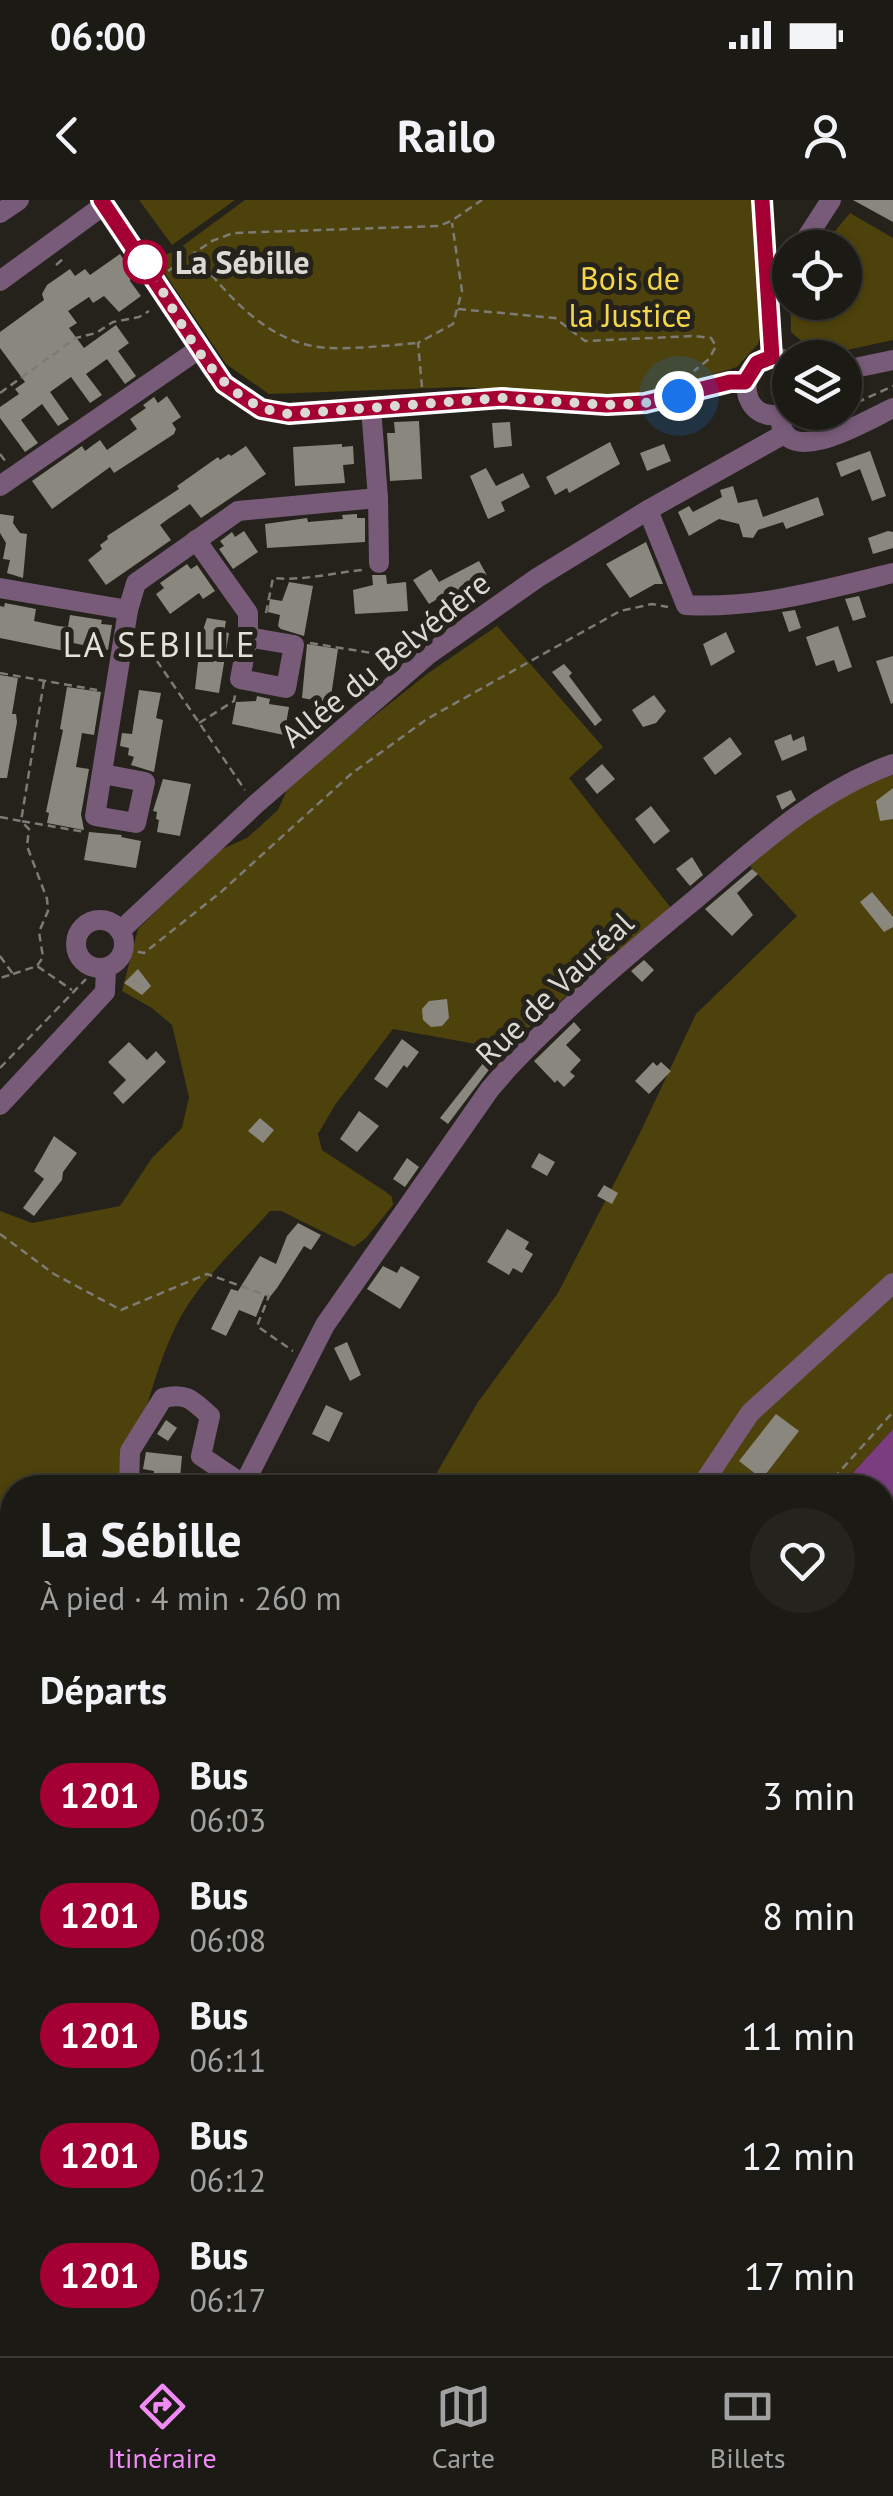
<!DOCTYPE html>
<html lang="fr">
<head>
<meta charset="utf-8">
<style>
	:root { --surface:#1b1a14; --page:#24231d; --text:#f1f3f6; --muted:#a0a1a0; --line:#393834; --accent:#f08bf6 }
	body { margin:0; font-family:"PT Sans",sans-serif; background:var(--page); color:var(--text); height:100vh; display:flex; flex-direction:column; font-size:38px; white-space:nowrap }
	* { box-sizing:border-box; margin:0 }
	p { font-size:32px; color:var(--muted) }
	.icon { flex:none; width:55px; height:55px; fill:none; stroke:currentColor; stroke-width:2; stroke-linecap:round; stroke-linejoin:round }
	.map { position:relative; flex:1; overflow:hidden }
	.drawer { position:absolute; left:0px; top:1275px; width:895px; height:882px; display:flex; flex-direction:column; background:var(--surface); border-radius:40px 40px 0 0; box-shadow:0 2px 8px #0004,0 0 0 2px var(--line) }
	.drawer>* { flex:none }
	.badge { padding:0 20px; border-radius:32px; font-size:35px; line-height:65px }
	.buttons { position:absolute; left:772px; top:30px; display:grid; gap:20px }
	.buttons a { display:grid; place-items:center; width:90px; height:90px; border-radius:50%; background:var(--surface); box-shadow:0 2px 8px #0004,0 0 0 2px var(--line); font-size:50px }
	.you { position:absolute; width:50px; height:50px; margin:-25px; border:8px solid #fff; border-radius:50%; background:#1a73e8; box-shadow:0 0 0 15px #1a73e833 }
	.map>.badge { position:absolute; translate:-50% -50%; box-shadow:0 0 0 5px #fff }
	h2 { padding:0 40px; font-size:38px; line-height:90px }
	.round { display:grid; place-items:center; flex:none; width:105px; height:105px; border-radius:52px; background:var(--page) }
	.headline { display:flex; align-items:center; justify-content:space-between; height:170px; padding:0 40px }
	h1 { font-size:48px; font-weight:800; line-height:75px }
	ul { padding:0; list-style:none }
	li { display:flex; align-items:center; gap:30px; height:120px; padding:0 40px }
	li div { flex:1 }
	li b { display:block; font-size:38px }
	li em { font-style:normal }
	li .badge { min-width:110px; font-weight:700; text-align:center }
	.status { display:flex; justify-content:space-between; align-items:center; height:70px; padding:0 50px; background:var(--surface); direction:ltr }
	.status svg { height:28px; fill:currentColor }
	header { display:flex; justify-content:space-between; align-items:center; height:130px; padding:0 40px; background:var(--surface); font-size:45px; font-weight:800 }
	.menu { display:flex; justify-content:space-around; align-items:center; height:140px; border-top:2px solid var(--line); background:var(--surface); font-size:28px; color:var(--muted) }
	.menu a { display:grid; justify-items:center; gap:5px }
	.menu .current { color:var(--accent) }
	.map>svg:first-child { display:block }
</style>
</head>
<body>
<div class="status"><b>06:00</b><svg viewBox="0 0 49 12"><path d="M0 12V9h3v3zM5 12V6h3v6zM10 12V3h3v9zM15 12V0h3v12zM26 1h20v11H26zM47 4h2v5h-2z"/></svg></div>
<header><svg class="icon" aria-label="back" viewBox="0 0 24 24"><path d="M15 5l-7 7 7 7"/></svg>Railo<svg class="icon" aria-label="person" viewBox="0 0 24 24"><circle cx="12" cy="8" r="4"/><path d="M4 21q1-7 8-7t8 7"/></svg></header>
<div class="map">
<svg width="893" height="2156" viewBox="0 0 893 2156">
	<rect width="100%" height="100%" fill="#24221b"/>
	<!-- green -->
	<g fill="#4d420c">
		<polygon points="139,0 235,0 172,45"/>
		<polygon points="245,0 755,0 761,134 758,144 737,167 650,194 620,196 460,187 269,194 226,164 155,59 177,50"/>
		<polygon points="850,13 893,38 893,140 819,156 791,132 790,80 790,102 845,102 845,48 822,47"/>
		<path d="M497 426 603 547 569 578 671 708 521 834 498 848 393 829 335 905 318 934 322 950 386 992 392 997 393 1005 366 1038 354 1047 281 1011H270C240 1045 202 1078 180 1118 155 1165 139 1235 126 1287L12 1288V1469L0 1470V1011L32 1023 120 1006 152 958 182 928 189 897 172 825 152 808 122 791 138 729 218 651 247 638 278 610 290 583 427 474Z"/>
		<polygon points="893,575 893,1229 840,1287 441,1288 436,1274 478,1202 558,1093 639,935 696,814 797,716 750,666 817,608 838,595"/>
		<polygon points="0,1484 12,1492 12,1543 0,1536"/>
		<polygon points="893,1545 893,2156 731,2156 731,2145 882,2145 882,1563"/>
		<polygon points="19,2145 548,2145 547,2156 25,2156"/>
	</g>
	<!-- water -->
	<g fill="#7b3d80">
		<polygon points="893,1229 893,1545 883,1563 882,1288 840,1287"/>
		<polygon points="548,2145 731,2145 731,2156 547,2156"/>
	</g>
	<!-- building -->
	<g fill="#8a887e">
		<polygon points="853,0 893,0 893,22"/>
		<polygon points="120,54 131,71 130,81 141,96 119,112 104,96 93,103 89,97 68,111 77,123 69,128 84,148 116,125 129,143 118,151 136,176 125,184 107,159 86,174 102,195 90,203 71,177 50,192 69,219 58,226 42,204 21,220 38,243 25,252 0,218 0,207 19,194 15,189 25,182 0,148 0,132 44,100 42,94 47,85 70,69 75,76 85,69 90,75"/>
		<polygon points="167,196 181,217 172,223 176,229 174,234 114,273 110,267 52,309 32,281 82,246 85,251 100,240 107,250 137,229 130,219 146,208 143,205 154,197 158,203"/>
		<polygon points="419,221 422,279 390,281 387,233 395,233 394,222"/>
		<polygon points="510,222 512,246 494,248 492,223"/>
		<polygon points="610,242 620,264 569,293 567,288 555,295 546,277"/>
		<polygon points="342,244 342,247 353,246 354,264 343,265 345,283 295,286 293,247"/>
		<polygon points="664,244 671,261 647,271 640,253"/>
		<polygon points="246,246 266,274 201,318 190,304 168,319 160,325 171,340 106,385 88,360 102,349 100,345 108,339 107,336 179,289 177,286 218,257 220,260 229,254 231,256"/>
		<polygon points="870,251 886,296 872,301 860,269 841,277 836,263"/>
		<polygon points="486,268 496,286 523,273 530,287 501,302 505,311 488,319 470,276"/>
		<polygon points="733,286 738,303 757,299 763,317 818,297 824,315 786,329 783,322 758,330 753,338 743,337 739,324 719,319 689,336 678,312 689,306 693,312 722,297 720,290"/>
		<polygon points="0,314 14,316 13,323 20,333 27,334 23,378 7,373 10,360 3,359 6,343 0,333"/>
		<polygon points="357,314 357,318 365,318 365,342 267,348 265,324 307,318 308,322 343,319 342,315"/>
		<polygon points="244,331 258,352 233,369 219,349 224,346 220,341 232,332 235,337"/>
		<polygon points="888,331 893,332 893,348 873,354 868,338"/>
		<polygon points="646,342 663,384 655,384 630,398 606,364"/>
		<polygon points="479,361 489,379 459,394 456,388 429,404 413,380 431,369 439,382"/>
		<polygon points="187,364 191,369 197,365 215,391 203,399 199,393 170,414 156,394 164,388 160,383"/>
		<polygon points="372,375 386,375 387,384 406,382 408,411 355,414 353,390 373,385"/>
		<polygon points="289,382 313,386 304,436 281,429 278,426 280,415 268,412 270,399 282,401"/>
		<polygon points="859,396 866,417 853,421 845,399"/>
		<polygon points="5,403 36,409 34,421 58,426 68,427 70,415 102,420 101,424 112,425 108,450 73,443 72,451 64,451 0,438 0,406 4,407"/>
		<polygon points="795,410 801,428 789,432 782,412"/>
		<polygon points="207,418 226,421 224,432 229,433 219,493 195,489 201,436"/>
		<polygon points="838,426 852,467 838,472 834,460 816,466 806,437"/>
		<polygon points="726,432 735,452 711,466 703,444"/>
		<polygon points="307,444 338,449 330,503 302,498"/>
		<polygon points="893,456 893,503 891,504 876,461"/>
		<polygon points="564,464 572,473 569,476 602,520 595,526 552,472"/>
		<polygon points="0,475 18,478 12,514 16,514 17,522 7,578 0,578"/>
		<polygon points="67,487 101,492 94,535 82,533 76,567 89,569 81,614 84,630 47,623 49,613 46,612 63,530 60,529"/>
		<polygon points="139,490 161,493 156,518 163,520 154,572 131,565 134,557 128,555 129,548 120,546 122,533 132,534"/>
		<polygon points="654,495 666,511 656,523 643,527 632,510"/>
		<polygon points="257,496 270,499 269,504 289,507 284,535 232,524 236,502 256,501"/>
		<polygon points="791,534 793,541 804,536 807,550 782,561 774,541"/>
		<polygon points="730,537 742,554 715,575 703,558"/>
		<polygon points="602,564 615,579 597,594 585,579"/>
		<polygon points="163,579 191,584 180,636 157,632 159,620 156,619 157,612 153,611"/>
		<polygon points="893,588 893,619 880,621 876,601"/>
		<polygon points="791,590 796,600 782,610 776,596"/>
		<polygon points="651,606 670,631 654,644 635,619"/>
		<polygon points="89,632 122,635 121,637 141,641 136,668 84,660"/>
		<polygon points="692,657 703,675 690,686 676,669"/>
		<polygon points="752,669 758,674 737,693 753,715 732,736 705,709"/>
		<polygon points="872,692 893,717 893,727 884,732 860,702"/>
		<polygon points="644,760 654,770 642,782 631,771"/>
		<polygon points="138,769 151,786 142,795 124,783"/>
		<polygon points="447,799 449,818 442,826 431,827 423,820 422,809 429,801"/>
		<polygon points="574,822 581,830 566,845 581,860 570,872 575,876 564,887 557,880 555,883 534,861"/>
		<polygon points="402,839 419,852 407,868 404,865 387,888 374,879"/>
		<polygon points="129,842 147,860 156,851 166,862 123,904 113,893 126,880 108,862"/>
		<polygon points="484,862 491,867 448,924 440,918"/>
		<polygon points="653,862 657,866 661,862 671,871 649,894 635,881"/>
		<polygon points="359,911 379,926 357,952 340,939"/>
		<polygon points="260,918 274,930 263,943 248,931"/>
		<polygon points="54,936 77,953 63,972 62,980 34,1016 23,1008 44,979 34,971"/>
		<polygon points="539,953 555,962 547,976 531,967"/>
		<polygon points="407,958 419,967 405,987 393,979"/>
		<polygon points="604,985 618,993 612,1004 597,996"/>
		<polygon points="298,1023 321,1035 311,1050 304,1046 277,1088 269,1098 265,1095 256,1117 239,1110 226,1136 211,1129 231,1089 238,1091 260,1056 276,1064 287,1036"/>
		<polygon points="507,1029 529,1042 525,1049 533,1054 522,1073 513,1068 509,1075 487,1062"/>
		<polygon points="383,1066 397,1073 401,1066 420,1077 400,1109 367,1089"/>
		<polygon points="347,1142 361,1175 350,1181 334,1148"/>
		<polygon points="326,1205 343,1213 329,1242 312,1234"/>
		<polygon points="776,1214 799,1231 762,1279 739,1261"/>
		<polygon points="166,1220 177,1228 168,1241 157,1234"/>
		<polygon points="146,1252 182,1256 179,1288 152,1288 154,1271 143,1269"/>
		<polygon points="12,1612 12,1671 0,1672 0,1614"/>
	</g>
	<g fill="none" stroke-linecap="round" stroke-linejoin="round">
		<!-- path -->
		<g stroke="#7c7b75" stroke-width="2.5" stroke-dasharray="8 5" stroke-linecap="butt">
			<path d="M195 55C231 99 271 147 332 148 361 149 390 145 418 143"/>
			<polyline points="56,65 63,59"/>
			<polyline points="168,71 212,41 233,33 439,26 451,21 482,0"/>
			<polyline points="458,109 555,118 585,141 694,136 711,138 716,146 709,159 694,171"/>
			<polyline points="422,187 418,143 453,124 462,91 452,23"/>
			<polyline points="0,193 76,138 96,133 113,122 139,117 149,111"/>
			<polyline points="845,208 893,186"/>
			<polyline points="823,218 835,212"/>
			<polyline points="0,254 6,262"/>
			<path d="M266 413 273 378C303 381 331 373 362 370"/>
			<polyline points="142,439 245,590"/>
			<polyline points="310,443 396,457"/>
			<polyline points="0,473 97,490"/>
			<polyline points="44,481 21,621 85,632"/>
			<polyline points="199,523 234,501 235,495"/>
			<polyline points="0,617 21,621 29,629 27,646 47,699 48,711 39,732 43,757 37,766"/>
			<polyline points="125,749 144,753 221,692 351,574 427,519 620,411 652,404 668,407"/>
			<polyline points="0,756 13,774 0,778"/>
			<polyline points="13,774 37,766 72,790"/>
			<polyline points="0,868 86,779"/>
			<polyline points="0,1034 54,1074 121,1110 207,1074 269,1096 257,1126 293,1151"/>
			<polyline points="825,1288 893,1212"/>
			<polyline points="882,1616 893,1589"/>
			<polyline points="0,2138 12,2125"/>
			<polyline points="882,2140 893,2107"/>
			<polyline points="231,2145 251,2156"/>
			<polyline points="757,2145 760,2156"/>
			<polyline points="374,2156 377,2145"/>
			<polyline points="530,2156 533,2145"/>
			<polyline points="881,2156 882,2145"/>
		</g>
		<!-- minor -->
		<g stroke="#775b78" stroke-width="20">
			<path d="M101 0 212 169C234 195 255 211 289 214L502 198 607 205 645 203 730 183 745 182"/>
			<polyline points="762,0 772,157"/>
			<polyline points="0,13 19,0"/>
			<polyline points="800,48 831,0"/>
			<polyline points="0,81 104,5"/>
			<path d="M790 162C732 136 732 236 790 211"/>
			<polyline points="845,170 893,160"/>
			<path d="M786 213 781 224C790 268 869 219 893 208"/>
			<polyline points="0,286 199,149"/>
			<polyline points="378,298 379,363"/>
			<path d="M648 310 686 405C759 409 823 390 893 373"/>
			<polyline points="196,340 248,413 248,437 240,479 286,488 294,445 248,437"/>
			<polyline points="0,388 128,410 136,383 238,311 378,298 371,208"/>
			<polyline points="103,574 145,582 136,623 95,616 128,410"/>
			<circle cx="100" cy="744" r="24"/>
			<polyline points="120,731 256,604 429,454 537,378 648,310 784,234"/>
			<polyline points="0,905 105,792 106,768"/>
			<path d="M129 1288 130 1251 163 1198C187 1192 193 1201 210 1216L201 1256 244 1285"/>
			<path d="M242 1288 325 1125 490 889 509 867C565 808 629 754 692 702 755 649 814 592 893 564"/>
			<polyline points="700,1288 750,1213 893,1083"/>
			<polyline points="0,1455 12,1434"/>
			<polyline points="0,1597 12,1590"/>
			<polyline points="0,2098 12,2084"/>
		</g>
	</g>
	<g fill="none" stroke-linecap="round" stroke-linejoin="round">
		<!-- line casing -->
		<g stroke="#fff" stroke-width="22">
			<polyline id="line" points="101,0 224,184 261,209 289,214 502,198 607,205 645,203 730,182 745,182 757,163 772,157 762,0"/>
		</g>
		<!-- line -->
		<use href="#line" stroke="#a50034" stroke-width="15"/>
		<!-- walk -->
		<path stroke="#dad9d4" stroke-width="10" stroke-dasharray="0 18" d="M145 62C182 119 213 206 289 214L502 198 607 205 645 203 679 196"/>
	</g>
	<!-- markers -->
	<circle fill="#fff" stroke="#a50034" stroke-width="5" cx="145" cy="62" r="20"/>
	<g text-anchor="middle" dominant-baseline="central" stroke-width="10" stroke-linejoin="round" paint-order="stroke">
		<!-- stop labels -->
		<g font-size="32" font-weight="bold" fill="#dad9d4" stroke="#24221b" text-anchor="start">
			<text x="175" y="62">La Sébille</text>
		</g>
		<!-- park labels -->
		<g font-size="32" fill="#f4d64c" stroke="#24221b">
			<text x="630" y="78">Bois de<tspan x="630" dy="37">la Justice</tspan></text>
		</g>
		<!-- street labels -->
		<g font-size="32" fill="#dad9d4" stroke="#24221b">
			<text transform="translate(385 459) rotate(-39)">Allée du Belvédère</text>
			<text transform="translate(554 788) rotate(-44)">Rue de Vauréal</text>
		</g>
		<!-- neighbourhood labels -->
		<g font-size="35" letter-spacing="2.5" fill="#e4e1d7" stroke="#24221b">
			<text x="160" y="444">LA SEBILLE</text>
		</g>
	</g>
</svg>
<div class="buttons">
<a><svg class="icon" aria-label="locate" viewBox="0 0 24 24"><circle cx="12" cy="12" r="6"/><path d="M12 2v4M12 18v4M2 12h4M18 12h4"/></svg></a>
<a><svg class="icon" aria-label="layers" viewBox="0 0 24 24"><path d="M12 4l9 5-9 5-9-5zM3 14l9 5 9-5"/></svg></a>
</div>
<div class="you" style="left:679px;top:196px"></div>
<section class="drawer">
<div class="headline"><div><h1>La Sébille</h1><p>À pied · 4 min · 260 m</p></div><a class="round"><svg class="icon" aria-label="heart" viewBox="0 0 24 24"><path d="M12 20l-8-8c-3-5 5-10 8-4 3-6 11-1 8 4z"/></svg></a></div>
<h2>Départs</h2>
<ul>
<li><span class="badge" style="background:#a50034;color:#fff">1201</span><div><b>Bus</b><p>06:03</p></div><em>3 min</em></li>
<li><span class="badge" style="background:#a50034;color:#fff">1201</span><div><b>Bus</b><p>06:08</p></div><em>8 min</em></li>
<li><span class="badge" style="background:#a50034;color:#fff">1201</span><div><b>Bus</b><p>06:11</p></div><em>11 min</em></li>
<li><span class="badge" style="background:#a50034;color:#fff">1201</span><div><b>Bus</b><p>06:12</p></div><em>12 min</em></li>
<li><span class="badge" style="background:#a50034;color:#fff">1201</span><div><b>Bus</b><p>06:17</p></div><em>17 min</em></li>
</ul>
</section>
</div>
<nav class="menu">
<a class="current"><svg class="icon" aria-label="directions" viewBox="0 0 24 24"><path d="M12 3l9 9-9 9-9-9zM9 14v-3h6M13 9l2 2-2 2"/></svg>Itinéraire</a>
<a><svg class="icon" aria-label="map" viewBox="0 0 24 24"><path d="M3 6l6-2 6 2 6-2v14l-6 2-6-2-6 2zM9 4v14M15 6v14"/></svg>Carte</a>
<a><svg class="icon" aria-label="tickets" viewBox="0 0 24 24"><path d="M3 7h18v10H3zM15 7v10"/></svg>Billets</a>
</nav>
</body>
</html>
